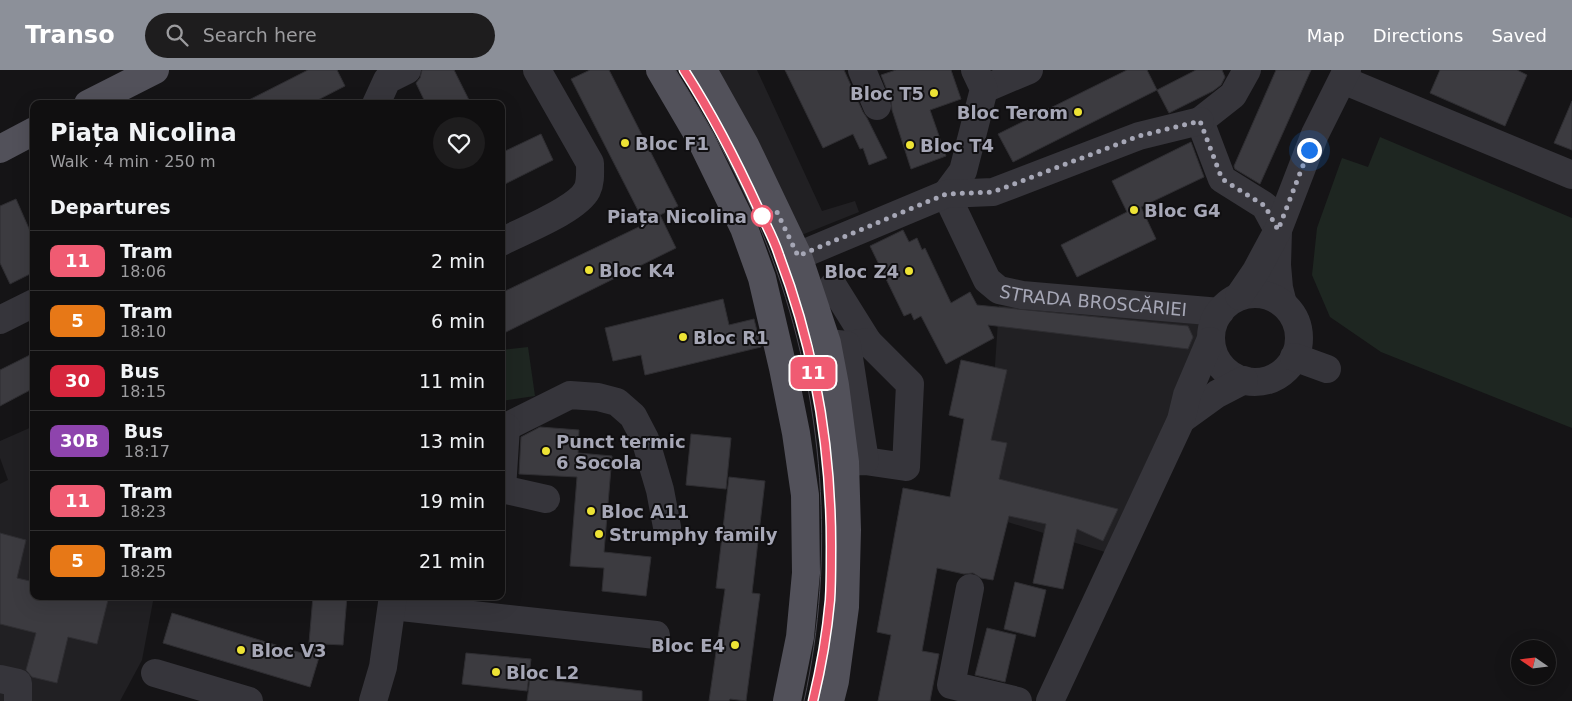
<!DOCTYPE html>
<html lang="en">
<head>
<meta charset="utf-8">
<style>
	:root { --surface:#100f10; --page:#1e1d1e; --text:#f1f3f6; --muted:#9c9c9f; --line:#302f30; --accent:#8c9099 }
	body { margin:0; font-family:"DejaVu Sans",sans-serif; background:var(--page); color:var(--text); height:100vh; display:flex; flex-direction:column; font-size:19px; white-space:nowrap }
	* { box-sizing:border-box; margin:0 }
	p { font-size:16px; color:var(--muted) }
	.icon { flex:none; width:28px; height:28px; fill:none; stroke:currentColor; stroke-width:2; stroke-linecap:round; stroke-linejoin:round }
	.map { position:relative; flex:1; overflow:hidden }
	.side { position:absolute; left:30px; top:30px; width:475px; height:500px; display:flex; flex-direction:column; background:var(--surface); border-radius:10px; box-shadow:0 5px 20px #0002,0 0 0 1px var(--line) }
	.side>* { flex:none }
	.badge { padding:0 10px; border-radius:8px; font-size:18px; line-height:32px }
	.needle { width:32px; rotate:284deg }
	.buttons { position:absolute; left:1511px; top:570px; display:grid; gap:10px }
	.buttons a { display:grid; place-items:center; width:45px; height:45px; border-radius:50%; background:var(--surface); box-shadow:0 5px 20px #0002,0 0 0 1px var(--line); font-size:25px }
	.you { position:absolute; width:25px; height:25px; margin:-12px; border:4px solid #fff; border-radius:50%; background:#1a73e8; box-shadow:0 0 0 8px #1a73e833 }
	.map>.badge { position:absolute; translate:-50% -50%; box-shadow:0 0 0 2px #fff }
	h2 { padding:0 20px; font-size:19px; line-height:45px }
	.round { display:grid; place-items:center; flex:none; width:52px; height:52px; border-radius:26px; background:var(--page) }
	.head { display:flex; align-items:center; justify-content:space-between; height:85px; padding:0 20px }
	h1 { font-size:24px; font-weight:700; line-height:38px }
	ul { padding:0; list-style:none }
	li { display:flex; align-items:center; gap:15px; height:60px; padding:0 20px; border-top:1px solid var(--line) }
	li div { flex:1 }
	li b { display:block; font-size:19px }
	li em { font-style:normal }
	li .badge { min-width:55px; font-weight:700; text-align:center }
	header { display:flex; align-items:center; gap:30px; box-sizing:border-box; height:70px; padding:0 25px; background:var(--accent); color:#fff }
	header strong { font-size:24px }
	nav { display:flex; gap:28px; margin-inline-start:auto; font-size:18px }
	.search { width:350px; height:45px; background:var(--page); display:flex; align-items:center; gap:12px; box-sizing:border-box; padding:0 18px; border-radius:28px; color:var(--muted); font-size:19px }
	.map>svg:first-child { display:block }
</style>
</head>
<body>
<header>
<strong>Transo</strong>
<div class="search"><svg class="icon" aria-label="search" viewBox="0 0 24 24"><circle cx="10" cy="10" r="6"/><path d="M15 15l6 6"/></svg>Search here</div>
<nav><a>Map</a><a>Directions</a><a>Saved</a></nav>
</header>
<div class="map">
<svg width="1572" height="631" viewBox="0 0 1572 631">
	<rect width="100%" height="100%" fill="#151416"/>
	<!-- built -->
	<g fill="#212023">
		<polygon points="707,0 757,0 822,141 855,131 859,142 794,168"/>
		<polygon points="999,236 1214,245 1105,482 985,445"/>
		<polygon points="34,356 34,526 154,526 142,590 120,631 0,631 0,414 8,410 0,388 0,371"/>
	</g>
	<!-- green -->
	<g fill="#1e2621">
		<polygon points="1380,67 1572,148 1572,358 1381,282 1330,247 1312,205 1317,158 1342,88 1368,97"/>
		<polygon points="528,277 535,326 501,331 501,280"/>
	</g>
	<!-- building -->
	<g fill="#3c3b40" stroke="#2f2e32">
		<polygon points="308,0 337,0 345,16 310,34 241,34"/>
		<polygon points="422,0 454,0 471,34 426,34 416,13 420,8"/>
		<polygon points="590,0 609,0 678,136 660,145 676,178 506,262 501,253 501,223 645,154 571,9"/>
		<polygon points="785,0 844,0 863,42 867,48 887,88 869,95 863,78 860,79 853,64 823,78"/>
		<polygon points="896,0 951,0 961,29 930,40 946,86 911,99 892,40 891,30 881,5"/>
		<polygon points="1127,0 1147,0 1157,20 1013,92 998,64"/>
		<polygon points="1196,0 1222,0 1225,7 1221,15 1213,21 1169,43 1157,20"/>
		<polygon points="1276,0 1311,0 1260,114 1235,99 1234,96"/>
		<polygon points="1440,0 1517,0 1527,5 1505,56 1430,23"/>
		<polygon points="1572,31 1572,80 1554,73"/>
		<polygon points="541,64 553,90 501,116 501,83"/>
		<polygon points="1191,72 1204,107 1141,137 1156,169 1077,207 1061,175 1127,142 1112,111"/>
		<polygon points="16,129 34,170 34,202 10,214 0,193 0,136"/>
		<polygon points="903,160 909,172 917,168 922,180 925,178 951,233 970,222 977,235 1188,256 1193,267 1188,279 988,255 994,268 946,294 921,246 914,250 911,243 904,246 870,176"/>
		<polygon points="723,229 729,255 754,249 761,277 645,305 641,285 613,291 605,258"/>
		<polygon points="34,283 34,318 0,336 0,300"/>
		<polygon points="961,290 1007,300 991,370 1007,373 999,409 1118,439 1103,471 1077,459 1063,519 1033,513 1046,454 1009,446 993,510 981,508 973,503 964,504 937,498 922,581 939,584 930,631 878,631 891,565 877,562 903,418 950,427 964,349 949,345"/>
		<polygon points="540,357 579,360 578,383 612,386 604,482 651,487 646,526 602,521 604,498 570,496 577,407 519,404 521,367"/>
		<polygon points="691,364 731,368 726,419 686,415"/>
		<polygon points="729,407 765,411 752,523 760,524 746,631 730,629 729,631 709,631 725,519 716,518"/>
		<polygon points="0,463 26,470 17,508 34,512 34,526 109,526 97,574 68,567 57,613 32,607 26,600 36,563 0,554"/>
		<polygon points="1015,512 1046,520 1035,567 1004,559"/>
		<polygon points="313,526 347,526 343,575 323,574 310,617 163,573 172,543 308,585"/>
		<polygon points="987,558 1016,565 1005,612 975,605"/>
		<polygon points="466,583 531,589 527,621 462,614"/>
		<polygon points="530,608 642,621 642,631 527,631"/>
	</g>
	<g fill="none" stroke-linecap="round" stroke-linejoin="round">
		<!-- minor -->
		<g stroke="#36353b" stroke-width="28">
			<polyline points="862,0 877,36"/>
			<polyline points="1247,0 1233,25 1200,51 1222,109 1265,136 1278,160 1277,195 1279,218 1283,234"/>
			<polyline points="1343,10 1572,105"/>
			<polyline points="984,19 1029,0"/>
			<polyline points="376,34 387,10 407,0"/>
			<path id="s1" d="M946 124 987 210 999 220 1022 225 1220 242"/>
			<polyline points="946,124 963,101 984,19 975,0"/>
			<path d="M501 172C522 161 577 140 587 120 591 112 590 102 590 93L537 0"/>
			<polyline points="798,186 946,124 993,122 1139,66 1200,51"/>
			<polyline points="833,216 868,272"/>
			<circle cx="1255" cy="268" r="44"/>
			<polyline points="1239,226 1256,201 1278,160 1315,64 1347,0"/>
			<polyline points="0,250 34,233"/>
			<polyline points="827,273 847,275 868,272 910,314 906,397 865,391 845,392"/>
			<polyline points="847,275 865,391"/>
			<polyline points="1294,287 1327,299"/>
			<polyline points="1181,350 1217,324 1244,310"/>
			<polyline points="501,355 506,357 570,325 598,327 617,332 633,346 645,369 660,420 667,457"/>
			<polyline points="506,357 502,419 546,429"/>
			<polyline points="970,518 951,615 1018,631"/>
			<polyline points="392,536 656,565"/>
			<polyline points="155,603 249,631"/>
			<polyline points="0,609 18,613 18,631"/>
			<polyline points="373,631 383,597 393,526"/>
			<polyline points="1050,631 1181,350 1187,325 1210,271"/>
		</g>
		<!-- major -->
		<g stroke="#52515a" stroke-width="28">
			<polyline points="660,0 701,70 744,158 762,208 783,298 796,363 805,425 806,503 800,567 787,631"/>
			<polyline points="703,0 745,75 798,186 827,273 835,315 845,392 847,460 845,537 835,611 830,631"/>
			<polyline points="88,34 155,0"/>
			<polyline points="0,79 34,61"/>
		</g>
		<!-- tram -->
		<g stroke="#4b4a52" stroke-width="1">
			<path d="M675 0C713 58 748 123 772 188 824 327 836 486 804 631"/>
			<polyline points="684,0 709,42"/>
			<path d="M762 145C810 251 833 368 831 484 831 499 831 515 830 530 827 564 821 598 813 631"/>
		</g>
	</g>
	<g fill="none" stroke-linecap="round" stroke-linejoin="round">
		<!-- line casing -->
		<g stroke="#fff" stroke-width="11">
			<path id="line" d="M684 0C713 45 737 92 759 140 766 155 774 169 779 185 815 280 832 383 831 485 831 500 831 515 830 530 827 564 821 598 813 631"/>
		</g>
		<!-- line -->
		<use href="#line" stroke="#f05b72" stroke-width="8"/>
		<!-- walk -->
		<polyline stroke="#a6a7b6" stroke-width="5" stroke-dasharray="0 9" points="762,146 776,140 798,186 946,124 993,122 1139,66 1200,51 1222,109 1265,136 1278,160 1309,80"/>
	</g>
	<!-- markers -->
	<g fill="#ede335" stroke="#100f11" stroke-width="2">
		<circle cx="934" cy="23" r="5"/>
		<circle cx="1078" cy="42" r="5"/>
		<circle cx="625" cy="73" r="5"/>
		<circle cx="910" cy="75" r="5"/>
		<circle cx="1134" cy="140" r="5"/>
		<circle cx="589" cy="200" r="5"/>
		<circle cx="909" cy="201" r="5"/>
		<circle cx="683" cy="267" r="5"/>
		<circle cx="546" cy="381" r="5"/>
		<circle cx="591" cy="441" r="5"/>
		<circle cx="599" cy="464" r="5"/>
		<circle cx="735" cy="575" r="5"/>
		<circle cx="241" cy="580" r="5"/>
		<circle cx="496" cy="602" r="5"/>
	</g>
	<circle fill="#fff" stroke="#f05b72" stroke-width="2.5" cx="762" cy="146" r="10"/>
	<g text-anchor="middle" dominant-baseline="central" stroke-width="4" stroke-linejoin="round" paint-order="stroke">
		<!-- poi labels -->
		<g font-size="18" font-weight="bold" fill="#a6a7b6" stroke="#100f11" text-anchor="start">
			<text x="924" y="23" text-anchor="end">Bloc T5</text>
			<text x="1068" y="42" text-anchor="end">Bloc Terom</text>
			<text x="635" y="73">Bloc F1</text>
			<text x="920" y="75">Bloc T4</text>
			<text x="1144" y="140">Bloc G4</text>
			<text x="599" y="200">Bloc K4</text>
			<text x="899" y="201" text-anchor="end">Bloc Z4</text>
			<text x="693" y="267">Bloc R1</text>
			<text x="556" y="371">Punct termic<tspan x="556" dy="21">6 Socola</tspan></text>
			<text x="601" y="441">Bloc A11</text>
			<text x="609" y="464">Strumphy family</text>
			<text x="725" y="575" text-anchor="end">Bloc E4</text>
			<text x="251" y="580">Bloc V3</text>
			<text x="506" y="602">Bloc L2</text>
		</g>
		<!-- stop labels -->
		<g font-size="18" font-weight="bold" fill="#a6a7b6" stroke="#100f11" text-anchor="end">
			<text x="747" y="146">Piața Nicolina</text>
		</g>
		<!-- street labels -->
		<g font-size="18" fill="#a6a7b6" stroke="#100f11">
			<text stroke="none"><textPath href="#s1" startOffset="206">STRADA BROSCĂRIEI</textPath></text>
		</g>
	</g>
</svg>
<div class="buttons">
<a><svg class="needle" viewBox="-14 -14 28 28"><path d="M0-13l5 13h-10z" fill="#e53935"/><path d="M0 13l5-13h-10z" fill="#9c9c9f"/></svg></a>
</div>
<div class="you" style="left:1309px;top:80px"></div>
<b class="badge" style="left:813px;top:303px;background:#f05b72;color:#fff">11</b>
<section class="side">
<div class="head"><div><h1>Piața Nicolina</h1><p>Walk · 4 min · 250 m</p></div><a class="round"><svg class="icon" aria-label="heart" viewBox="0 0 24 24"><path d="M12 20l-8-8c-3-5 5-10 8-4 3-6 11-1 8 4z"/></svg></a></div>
<h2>Departures</h2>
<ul>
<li><span class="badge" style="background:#f05b72;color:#fff">11</span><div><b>Tram</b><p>18:06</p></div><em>2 min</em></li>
<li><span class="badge" style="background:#e77817;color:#fff">5</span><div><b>Tram</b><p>18:10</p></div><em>6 min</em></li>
<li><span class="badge" style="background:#d7263d;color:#fff">30</span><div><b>Bus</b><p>18:15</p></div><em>11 min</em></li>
<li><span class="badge" style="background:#8e44ad;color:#fff">30B</span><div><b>Bus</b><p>18:17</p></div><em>13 min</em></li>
<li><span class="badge" style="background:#f05b72;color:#fff">11</span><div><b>Tram</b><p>18:23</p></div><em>19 min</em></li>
<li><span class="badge" style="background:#e77817;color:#fff">5</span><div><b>Tram</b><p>18:25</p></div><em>21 min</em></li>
</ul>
</section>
</div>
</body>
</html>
